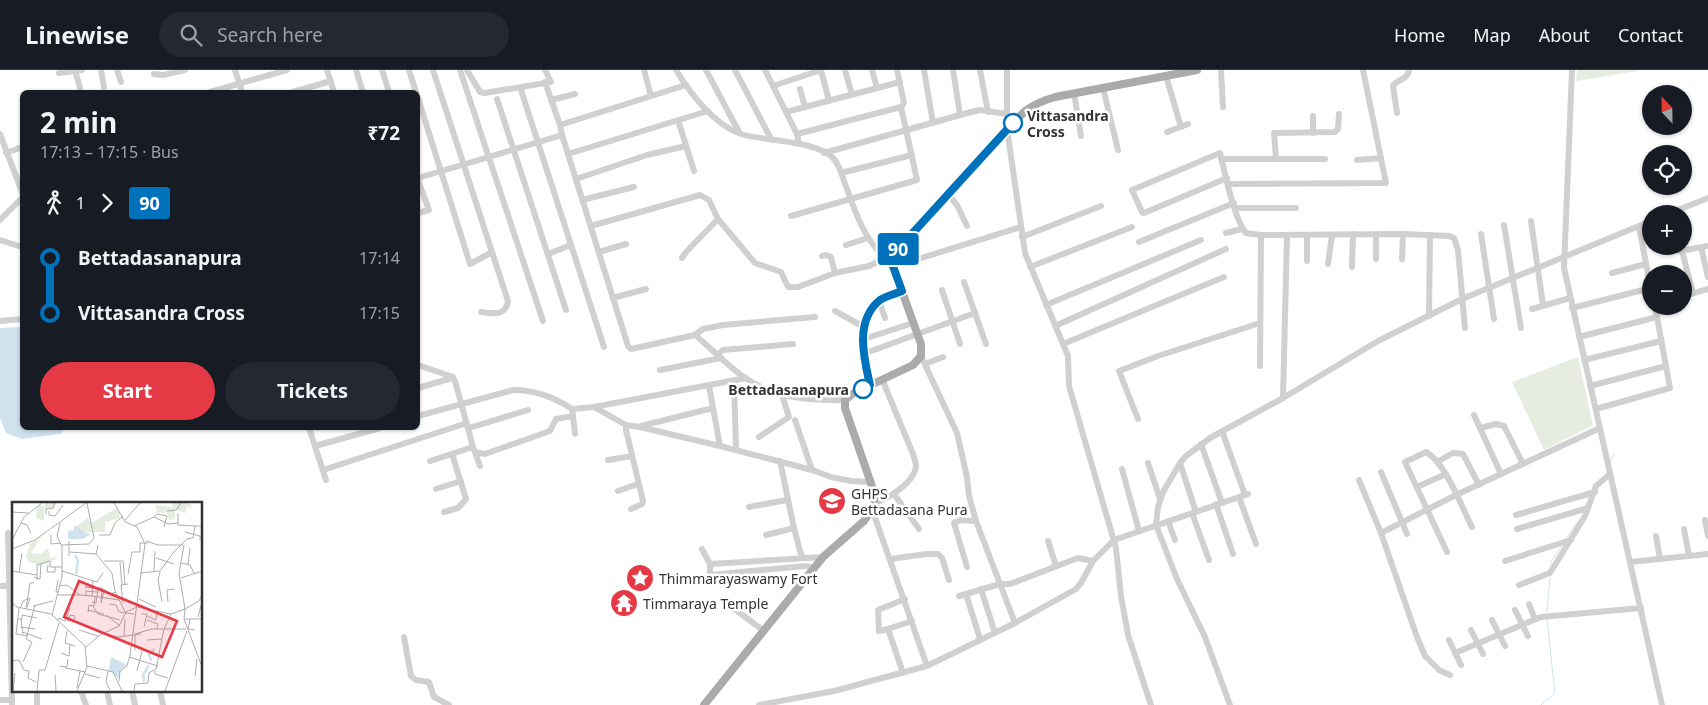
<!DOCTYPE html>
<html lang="en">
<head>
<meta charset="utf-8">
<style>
	:root { --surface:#171b24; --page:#242831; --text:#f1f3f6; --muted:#9ea1a6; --line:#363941; --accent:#e63946 }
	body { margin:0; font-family:"Noto Sans",sans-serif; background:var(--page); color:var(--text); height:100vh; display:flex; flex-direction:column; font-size:19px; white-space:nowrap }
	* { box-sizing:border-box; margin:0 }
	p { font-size:16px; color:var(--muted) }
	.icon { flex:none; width:28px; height:28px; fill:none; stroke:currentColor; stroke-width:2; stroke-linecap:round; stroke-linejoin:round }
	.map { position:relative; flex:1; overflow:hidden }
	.side { position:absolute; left:20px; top:20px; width:400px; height:340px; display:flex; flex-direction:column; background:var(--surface); border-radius:8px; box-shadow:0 1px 4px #0004 }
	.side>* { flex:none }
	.badge { padding:0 10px; border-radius:4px; font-size:18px; line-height:32px }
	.needle { width:32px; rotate:338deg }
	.controls { position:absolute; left:1642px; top:15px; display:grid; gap:10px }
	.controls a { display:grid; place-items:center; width:50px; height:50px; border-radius:50%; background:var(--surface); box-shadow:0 1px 4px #0004; font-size:25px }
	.map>.badge { position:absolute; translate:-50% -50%; box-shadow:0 0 0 2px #fff }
	.legs { display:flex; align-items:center; gap:8px; height:55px; padding:0 20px; font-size:16px }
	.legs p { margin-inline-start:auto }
	.head { display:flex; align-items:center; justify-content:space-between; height:85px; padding:0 20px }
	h1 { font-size:28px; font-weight:700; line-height:38px }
	.action { display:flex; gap:10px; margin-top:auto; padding:10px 20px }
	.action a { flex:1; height:58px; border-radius:30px; background:var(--accent); color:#fff; font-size:20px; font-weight:700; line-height:58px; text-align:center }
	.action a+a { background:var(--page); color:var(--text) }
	ul { padding:0 20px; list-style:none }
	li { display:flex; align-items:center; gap:18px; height:55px; font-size:19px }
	li i { display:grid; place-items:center; width:8px; height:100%; margin:0 6px; background:currentColor }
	li i::after { content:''; width:12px; height:12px; margin:-6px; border:4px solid; border-radius:50%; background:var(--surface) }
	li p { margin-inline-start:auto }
	li:first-child i { background:linear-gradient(#0000 50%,currentColor 0) }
	li:last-child i { background:linear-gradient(currentColor 50%,#0000 0) }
	header { display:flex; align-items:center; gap:30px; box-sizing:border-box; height:70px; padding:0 25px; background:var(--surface); border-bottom:1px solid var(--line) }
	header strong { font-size:24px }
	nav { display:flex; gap:28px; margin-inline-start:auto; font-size:18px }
	.search { width:350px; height:45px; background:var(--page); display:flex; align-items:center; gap:12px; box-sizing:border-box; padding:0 18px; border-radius:28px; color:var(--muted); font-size:19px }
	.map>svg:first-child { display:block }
</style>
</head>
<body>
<header>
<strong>Linewise</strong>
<div class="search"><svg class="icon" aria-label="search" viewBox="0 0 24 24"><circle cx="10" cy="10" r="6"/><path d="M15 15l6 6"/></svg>Search here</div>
<nav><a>Home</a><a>Map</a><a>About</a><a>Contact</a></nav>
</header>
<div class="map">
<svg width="1708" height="635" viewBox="0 0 1708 635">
	<rect width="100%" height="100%" fill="#fff"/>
	<!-- green -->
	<g fill="#e6ecdf">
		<polygon points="1577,0 1643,0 1576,11"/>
		<polygon points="1578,287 1593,355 1544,380 1512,312"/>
	</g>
	<!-- water -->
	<polygon fill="#cfe2ee" points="22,257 22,358 66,358 60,364 22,369 6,363 0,348 0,258"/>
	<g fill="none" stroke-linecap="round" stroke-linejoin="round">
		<!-- stream -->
		<g stroke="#cfe2ee" stroke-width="1">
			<polyline points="1611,391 1614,384"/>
			<polyline points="1567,467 1578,451"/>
			<polyline points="1551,495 1551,492 1561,477"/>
			<polyline points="1547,542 1550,508"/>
			<polyline points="1541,635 1555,623 1547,550"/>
		</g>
		<!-- minor -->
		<g stroke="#d0d0d0" stroke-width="6">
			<polyline points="75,0 80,18"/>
			<polyline points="101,0 104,17"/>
			<polyline points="117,0 121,12"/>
			<polyline points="235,0 242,22"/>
			<polyline points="327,0 334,22"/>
			<polyline points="356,0 363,22"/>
			<polyline points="382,0 389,22"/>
			<polyline points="409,0 416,22"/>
			<polyline points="460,0 543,251"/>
			<polyline points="467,0 480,22 485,23 551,12 545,0"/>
			<polyline points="644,0 651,26"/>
			<path d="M676 0C690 23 714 55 741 64 754 68 769 69 782 71 798 73 817 76 830 85 840 93 842 107 847 119 856 144 865 170 885 188"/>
			<polyline points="706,0 739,62"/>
			<polyline points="735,0 771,69"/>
			<polyline points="765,0 797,64 799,74"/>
			<polyline points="821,0 829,31"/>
			<polyline points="845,0 852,25"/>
			<polyline points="872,0 877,18"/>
			<polyline points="897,0 904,33 901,37"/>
			<polyline points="924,0 933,53"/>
			<polyline points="953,0 960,45"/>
			<polyline points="980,0 988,42"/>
			<polyline points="1007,0 1007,59 1025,183 1068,286 1069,316 1116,478 1121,526 1128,565 1151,635"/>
			<polyline points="1221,0 1223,37"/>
			<polyline points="1572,0 1564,198 1662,635"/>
			<polyline points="59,3 82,0"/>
			<polyline points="154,4 163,5 185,0"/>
			<polyline points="1166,6 1181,57"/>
			<polyline points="545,12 560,55 562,65"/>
			<polyline points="773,16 821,0"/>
			<polyline points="1103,18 1118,80"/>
			<polyline points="800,19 805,37"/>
			<polyline points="521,20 604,277"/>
			<polyline points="210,22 287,0"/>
			<polyline points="293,22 331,11"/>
			<polyline points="1074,23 1081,66"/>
			<polyline points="418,28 470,194 492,182 433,0"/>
			<polyline points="497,29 566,240"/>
			<polyline points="551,30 575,24"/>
			<polyline points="786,42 900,12"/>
			<path d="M1397 43 1393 16C1397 9 1408 10 1409 0"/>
			<polyline points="678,50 694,101"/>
			<polyline points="560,55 686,15"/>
			<polyline points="1167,62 1188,54"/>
			<polyline points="1313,63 1313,46"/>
			<polyline points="0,64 22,122"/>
			<polyline points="6,83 22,77"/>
			<polyline points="824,83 971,42 980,40 1007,44"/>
			<polyline points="568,84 628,276 631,279 695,265 703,259 723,255 815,247"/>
			<polyline points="1221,89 1325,89"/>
			<polyline points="1276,89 1274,63 1335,62 1338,59 1339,44"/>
			<polyline points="1357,90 1381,88"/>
			<polyline points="841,103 912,85"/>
			<polyline points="418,108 562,65 568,84 708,41"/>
			<path d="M1227 108 1144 143 1142 142 1132 120 1220 83C1225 103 1234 149 1246 163L1261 165 1403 164 1449 166 1454 168 1458 180 1465 258"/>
			<polyline points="576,109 647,85 686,76"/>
			<polyline points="418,110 429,140 418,143"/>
			<polyline points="1229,114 1386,113 1363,0"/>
			<polyline points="948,124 957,135 967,156"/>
			<polyline points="582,130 634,117"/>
			<polyline points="1235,138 1296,138"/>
			<polyline points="1668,144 1708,128"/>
			<polyline points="791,146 917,110 901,37 797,64"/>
			<polyline points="0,150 22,128"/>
			<polyline points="1531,151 1543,235"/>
			<polyline points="1504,155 1521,258"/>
			<polyline points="591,156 700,125 709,130 718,149 755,193 781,202 788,217 798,217 835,203 869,196 885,188 890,188 903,192 915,190 1021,157"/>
			<polyline points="1639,157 1651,219"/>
			<polyline points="1226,163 1242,159"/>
			<polyline points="1376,164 1376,189"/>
			<polyline points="1481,164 1494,249"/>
			<polyline points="1022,167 1101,136"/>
			<polyline points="0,170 22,177"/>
			<polyline points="1139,172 1234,133"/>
			<polyline points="846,175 868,168"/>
			<polyline points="1676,176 1677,180 1680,181 1708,176"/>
			<polyline points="1701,177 1708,207"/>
			<polyline points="1682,181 1693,223"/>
			<polyline points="599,182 626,174"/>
			<polyline points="548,184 571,175"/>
			<polyline points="822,186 826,185 831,187 835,203"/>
			<polyline points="682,188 686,182 718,149"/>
			<polyline points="1402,189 1403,164"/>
			<polyline points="1307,191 1307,165"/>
			<polyline points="1328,194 1332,165"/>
			<polyline points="1030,197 1132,157"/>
			<polyline points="1352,197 1353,164"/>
			<polyline points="1612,203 1646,194"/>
			<polyline points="964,212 986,274"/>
			<polyline points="942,220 960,274"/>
			<polyline points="1684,226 1708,219"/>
			<polyline points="613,228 646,219"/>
			<polyline points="879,231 885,248"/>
			<polyline points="1046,235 1201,170"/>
			<polyline points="1572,238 1651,218"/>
			<polyline points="1532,239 1570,228"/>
			<polyline points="835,241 864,257"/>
			<path d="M481 242C494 244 506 246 508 231L492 182"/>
			<polyline points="1429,246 1430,165"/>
			<polyline points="0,251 22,249"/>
			<polyline points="1055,256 1226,179"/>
			<path d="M695 265C712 279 727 295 745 308 775 328 810 331 845 330"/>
			<polyline points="1579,267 1657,247"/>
			<polyline points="864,269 913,253"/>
			<polyline points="1063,274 1224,207"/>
			<polyline points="718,284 723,280 793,274"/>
			<path d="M863 284C864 265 863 239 883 229 889 225 896 224 902 221"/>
			<polyline points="921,286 957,363 967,407 969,426 976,451 1015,553"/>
			<polyline points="1584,290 1661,271"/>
			<polyline points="925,294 943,287"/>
			<polyline points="418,295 453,307 455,311 473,377 475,382 485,384 550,361 556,349 573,346 572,339 594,337 746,308"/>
			<polyline points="1260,296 1261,165"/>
			<polyline points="660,300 721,288"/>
			<polyline points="734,311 736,380"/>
			<polyline points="870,315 863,284 975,243"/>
			<polyline points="709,316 720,376"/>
			<polyline points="1590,316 1666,296"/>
			<polyline points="418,318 452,308"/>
			<polyline points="1283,328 1287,165"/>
			<polyline points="594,337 626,355 640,357 720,376 812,400 831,407 851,411 870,412"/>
			<polyline points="1596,339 1670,318 1655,236"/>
			<polyline points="1474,345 1501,404"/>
			<path d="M418 346 513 320C535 320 554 327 572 339"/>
			<polyline points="573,346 575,364"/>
			<polyline points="1138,349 1119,301 1158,286 1260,253"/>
			<polyline points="795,350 812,400"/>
			<polyline points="626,355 626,360 643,431 642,434 631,439"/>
			<polyline points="641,356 713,338"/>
			<polyline points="309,358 326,410"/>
			<polyline points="469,358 528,340"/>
			<polyline points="1480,358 1496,354 1504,356 1523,394"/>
			<polyline points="1222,361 1245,425"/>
			<polyline points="759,367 789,347 782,325"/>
			<polyline points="1201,374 1222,433"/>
			<polyline points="315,376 380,358"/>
			<polyline points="475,382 480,396"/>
			<polyline points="608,390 632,386"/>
			<polyline points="430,391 473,377"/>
			<polyline points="780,391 794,458 800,481 803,488"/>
			<polyline points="1437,392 1453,383 1463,384 1479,415"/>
			<polyline points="1148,393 1160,429"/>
			<polyline points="1180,393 1196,442"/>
			<polyline points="1122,399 1139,461"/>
			<polyline points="323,400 467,353"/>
			<polyline points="1381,402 1407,464"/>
			<polyline points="1359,410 1381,463 1417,567 1425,586 1439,600 1450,605"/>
			<polyline points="1417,417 1446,404"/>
			<polyline points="436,419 461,411"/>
			<polyline points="618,421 638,414"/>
			<polyline points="894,424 919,459"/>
			<polyline points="1239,427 1256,474"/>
			<path d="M874 433C887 430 915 412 916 396 916 393 914 388 913 384L882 309"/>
			<polyline points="1216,434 1233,484"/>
			<polyline points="749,437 787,430"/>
			<polyline points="872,439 927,596"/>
			<polyline points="444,442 458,438 466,429 452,384"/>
			<polyline points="1192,443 1209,490"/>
			<polyline points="1516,445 1595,422"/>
			<polyline points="1705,450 1708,466"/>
			<polyline points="1168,451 1175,470"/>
			<polyline points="1517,459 1588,438"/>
			<polyline points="1684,459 1689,486"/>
			<polyline points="8,463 12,630"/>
			<polyline points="1381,463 1456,425 1600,358"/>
			<polyline points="766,465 794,458"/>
			<polyline points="1656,466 1660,489"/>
			<polyline points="1048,471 1056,496"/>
			<polyline points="702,479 710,494 710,505 805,496 815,498"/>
			<path d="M1447 482 1405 392 1426 382C1446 393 1461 436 1472 457"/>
			<polyline points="891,489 926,484 938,484 942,488 949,510"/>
			<polyline points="1505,491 1571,470"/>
			<polyline points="1630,492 1708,484"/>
			<polyline points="710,494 823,487"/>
			<polyline points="967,497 954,453 961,450 976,451"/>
			<polyline points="1519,515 1550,503 1585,446 1596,416 1610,404"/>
			<polyline points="0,516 14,516"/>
			<polyline points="981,519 995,563"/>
			<polyline points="966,524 980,569"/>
			<polyline points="959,526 1000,514 1010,514 1078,488 1093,491"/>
			<polyline points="905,529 878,540 879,561 888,559 912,551"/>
			<polyline points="724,531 764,561"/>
			<polyline points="1529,534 1535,549"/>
			<polyline points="1515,540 1528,566"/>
			<polyline points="1492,550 1505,576"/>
			<polyline points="888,559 903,603"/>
			<polyline points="1471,560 1483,584"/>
			<polyline points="404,567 411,606 416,610 429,612 434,627 449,635"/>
			<polyline points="1449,570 1461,595"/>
			<polyline points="1455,583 1541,547 1641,538"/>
			<polyline points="81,621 86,635"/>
			<polyline points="107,621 110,635"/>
			<polyline points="132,621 135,635"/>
			<polyline points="160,621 163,635"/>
			<polyline points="0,630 12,630 12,635"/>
			<polyline points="37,635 37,621"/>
			<polyline points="759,635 834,621 927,596 1015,553 1076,519 1081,513 1093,491 1114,470 1248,424"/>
			<polyline points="1230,635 1205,567 1177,509 1156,455 1158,437 1163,422 1180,393 1186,386 1210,368 1283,328 1378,271 1462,229 1651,151"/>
		</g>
		<!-- major -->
		<path stroke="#ababab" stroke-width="8" d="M704 635 823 487 864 451 874 437V422L845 338V330L852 324 913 295 921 286V274L890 188 1007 59C1024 41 1031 34 1055 27L1197 0"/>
	</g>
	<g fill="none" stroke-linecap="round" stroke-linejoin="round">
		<!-- line-1 casing -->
		<g stroke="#fff" stroke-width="11">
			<path id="line-1" d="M863 319 870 315C864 288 854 251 880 230 886 226 895 224 902 221L890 188 1013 53"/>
		</g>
		<!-- line-1 -->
		<use href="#line-1" stroke="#0072bc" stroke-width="8"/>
	</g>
	<!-- icons -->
	<defs>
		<g id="school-disc" transform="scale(1.4375)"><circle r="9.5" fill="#e63946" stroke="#fff"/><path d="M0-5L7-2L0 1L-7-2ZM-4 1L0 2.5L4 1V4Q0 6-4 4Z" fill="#fff"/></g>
		<g id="sight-disc" transform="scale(1.4375)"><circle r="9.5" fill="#e63946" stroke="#fff"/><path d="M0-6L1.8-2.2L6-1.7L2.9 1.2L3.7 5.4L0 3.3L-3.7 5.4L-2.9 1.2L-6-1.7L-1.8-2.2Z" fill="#fff"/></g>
		<g id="temple-disc" transform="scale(1.4375)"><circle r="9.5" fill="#e63946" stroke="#fff"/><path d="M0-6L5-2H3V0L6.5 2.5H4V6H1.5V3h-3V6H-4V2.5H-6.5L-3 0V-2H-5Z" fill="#fff"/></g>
	</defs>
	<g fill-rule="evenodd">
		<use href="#school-disc" x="832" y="431"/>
		<use href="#sight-disc" x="640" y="508"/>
		<use href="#temple-disc" x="624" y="533"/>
	</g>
	<!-- markers -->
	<g fill="#fff" stroke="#0072bc" stroke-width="2.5">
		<circle cx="1013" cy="53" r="9"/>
		<circle cx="863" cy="319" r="9"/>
	</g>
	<g text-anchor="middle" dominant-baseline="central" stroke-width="5" stroke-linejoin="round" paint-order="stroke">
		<!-- stop labels -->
		<g font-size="14" font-weight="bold" fill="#333" stroke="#fff" text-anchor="start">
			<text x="1027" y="45">Vittasandra<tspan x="1027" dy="16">Cross</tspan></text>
			<text x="849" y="319" text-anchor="end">Bettadasanapura</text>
		</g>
		<!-- poi labels -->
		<g font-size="14" fill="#333" stroke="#fff" text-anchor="start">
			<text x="851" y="423">GHPS<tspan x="851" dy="16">Bettadasana Pura</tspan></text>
			<text x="659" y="508">Thimmarayaswamy Fort</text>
			<text x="643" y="533">Timmaraya Temple</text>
		</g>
	</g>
	<!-- overview -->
	<g transform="translate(12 432)">
		<rect width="190" height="190" fill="#fff"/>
		<path d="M33 1H44L42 7H32V19L24 16 25 5 28 3 32 6ZM159 1H176L180 3 179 6 175 4 174 11 163 8V17L157 18 155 10 145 11 143 3 161 5ZM105 6 108 16 93 20V30H72L65 24 76 16 79 21ZM29 35 19 51 29 52 36 46 38 56 45 55 44 57 29 63 17 60 14 55 18 42Z" fill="#e6ecdf"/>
		<path d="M63 23 74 31 79 32 71 37H56V28L61 29ZM99 155 115 163 108 168 107 177 97 168Z" fill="#cfe2ee"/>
		<path fill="none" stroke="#cfe2ee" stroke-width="2.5" d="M63 53 66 59 64 72M139 159 137 152 143 147M132 180 131 173 137 163"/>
		<path fill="none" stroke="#adadad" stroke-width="1" d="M102 1 113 20 125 25 133 42 118 153 115 164 108 169 107 179M37 9V13L43 14 51 3M155 9 164 8 169 1M0 10 16 11M166 11V23L183 24M34 12V7L41 6 43 1M142 15 145 12 155 14 152 25M113 18 128 1M9 21 15 23 19 31M122 24 142 15 156 22 166 21M173 30 188 34V38M39 33V42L49 41M87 33H98L103 21 111 14M0 38 12 15 30 1M134 39 146 43H171M49 43 77 42 82 36 75 1M86 43 84 52 100 71 103 89 113 110M172 43 167 71 173 107 187 99 190 93M0 47 23 38 74 1M58 50 84 52M57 54V39M144 56 162 62M92 59H111L113 83M108 60 110 83M170 61 178 63 182 71M176 62 178 46M36 63 35 70H43V65H50M0 69 25 73M50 69 85 80 91 71M7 70 10 51M142 70 143 49M148 70 146 78 150 100M128 71 148 69 161 51 175 37 181 36 183 24H190M116 72 120 50H128V41H136M22 75 28 77 29 62M169 76 190 69M25 78V63L38 59V65H43M46 78 44 90H47M81 79 80 94 107 98M48 84 55 83 68 93 80 94M86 87 73 85 90 86 98 92 104 90M90 88 89 101 92 89M46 93H68M74 94V89L85 90M127 97 144 105M80 100 84 101 86 87M156 100 155 88 162 87M0 101 5 105 39 112 73 144 75 165 65 189M111 101 109 83 116 82M97 102 104 103 107 110 122 112M21 104 41 99M81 104 86 112 108 118M9 105 11 99 18 96 15 105M7 106 4 132 16 134M14 107 18 81H22M76 108 92 112M76 110 77 103 82 104 83 94M129 112H135L132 125M40 113 50 75V45L45 34 48 21M94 113 107 123M135 114 144 118 145 109M186 115 190 100M6 117H10V113L25 116M9 117 11 132M172 117 190 165M178 117 176 127 183 128M135 118 146 122 145 127M45 119 47 116 53 119 58 106M56 120 58 113 63 114 61 121M8 125 23 127M67 128 86 134M55 129 53 141 63 144M10 130 30 137M92 132 106 135 129 132M123 132 140 127H174M112 134 113 117M135 138 150 137M74 145 88 133 107 124 114 110 125 105 159 112 173 107 172 117H190M123 148V132M49 151 57 154 58 142M117 155 146 164M0 159 7 158 12 168 17 169 16 176 24 180M11 160 20 140 14 137 23 103M48 164 55 165 56 157M75 164 101 170 110 189M53 166 74 170M96 169 94 180 98 188M125 169 130 149M143 169V172L156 176M73 172 88 176M43 173 44 189M183 174 185 157M65 186 68 169M1 189 3 171M25 189 27 168H33L47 121M122 189 123 182 136 181 137 171 144 167 152 127 159 112M153 189 175 129"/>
		<path fill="#e63946" fill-opacity="0.15" stroke="#e63946" stroke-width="2.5" d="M67 79 165 119 150 155 52 115Z"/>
		<rect width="190" height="190" fill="none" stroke="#333" stroke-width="2.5"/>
	</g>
</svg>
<div class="controls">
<a><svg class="needle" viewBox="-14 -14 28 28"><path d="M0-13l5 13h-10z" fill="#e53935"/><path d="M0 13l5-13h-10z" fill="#9ea1a6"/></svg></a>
<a><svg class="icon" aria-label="locate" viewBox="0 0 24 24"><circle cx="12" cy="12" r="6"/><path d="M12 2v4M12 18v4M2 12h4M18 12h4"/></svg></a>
<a>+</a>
<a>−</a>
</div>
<b class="badge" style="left:898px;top:179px;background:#0072bc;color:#fff">90</b>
<section class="side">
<div class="head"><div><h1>2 min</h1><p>17:13 – 17:15 · Bus</p></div><b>₹72</b></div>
<div class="legs"><svg class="icon" aria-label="walk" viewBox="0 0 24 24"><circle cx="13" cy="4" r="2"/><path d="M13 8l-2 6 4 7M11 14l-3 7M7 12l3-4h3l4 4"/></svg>1<svg class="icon" aria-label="forward" viewBox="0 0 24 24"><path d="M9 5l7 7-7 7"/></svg><b class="badge" style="background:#0072bc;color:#fff">90</b></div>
<ul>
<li><i style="color:#0072bc"></i><b>Bettadasanapura</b><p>17:14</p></li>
<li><i style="color:#0072bc"></i><b>Vittasandra Cross</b><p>17:15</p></li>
</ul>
<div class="action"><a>Start</a><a>Tickets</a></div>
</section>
</div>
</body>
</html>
